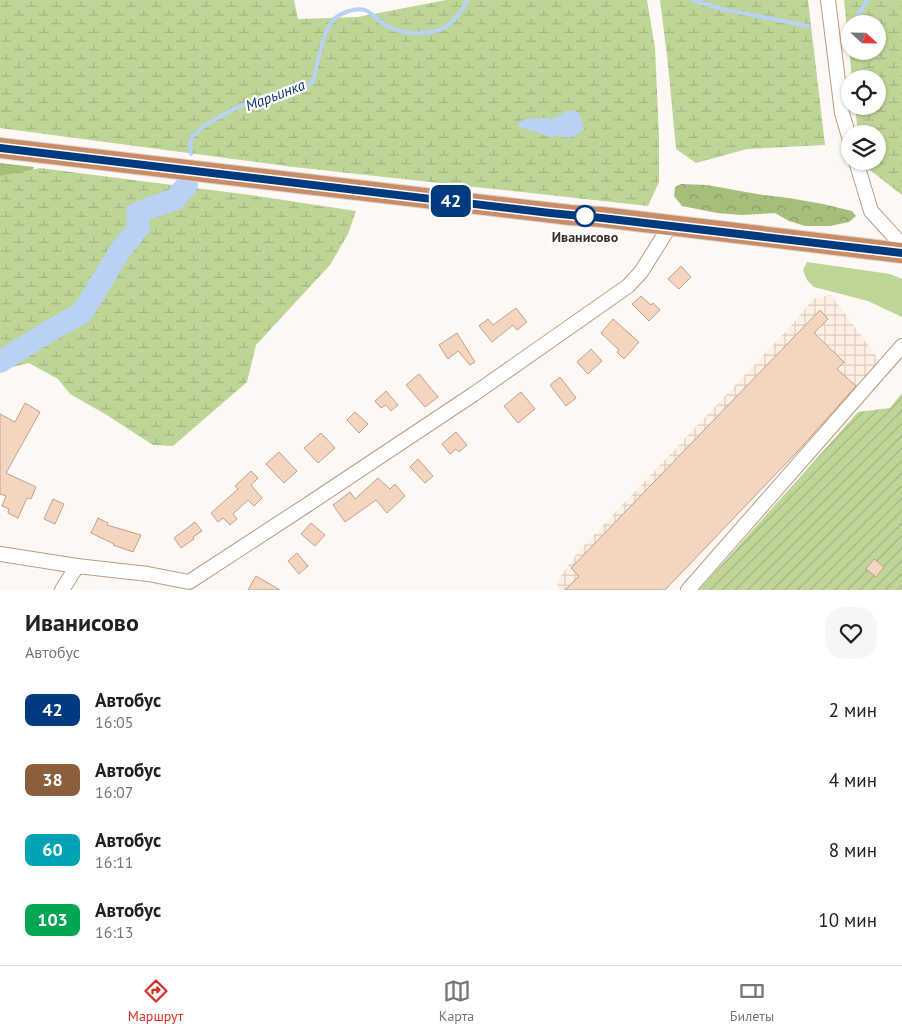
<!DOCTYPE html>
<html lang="ru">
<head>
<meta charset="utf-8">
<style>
	:root { --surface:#fff; --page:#f6f6f6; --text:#222; --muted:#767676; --line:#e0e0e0; --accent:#d93025 }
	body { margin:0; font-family:"PT Sans",sans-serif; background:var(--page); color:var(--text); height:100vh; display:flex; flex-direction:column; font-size:19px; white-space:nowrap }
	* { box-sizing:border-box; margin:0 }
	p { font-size:16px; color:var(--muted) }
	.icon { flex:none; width:28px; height:28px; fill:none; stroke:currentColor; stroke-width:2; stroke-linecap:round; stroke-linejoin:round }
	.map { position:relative; height:590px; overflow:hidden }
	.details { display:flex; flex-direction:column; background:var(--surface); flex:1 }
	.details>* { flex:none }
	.badge { padding:0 10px; border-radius:8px; font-size:18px; line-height:32px }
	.needle { width:32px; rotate:112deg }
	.controls { position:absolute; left:841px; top:15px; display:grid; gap:10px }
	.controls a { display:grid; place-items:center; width:45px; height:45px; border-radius:50%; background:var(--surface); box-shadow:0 1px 4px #0004; font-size:25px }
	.map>.badge { position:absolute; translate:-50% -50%; box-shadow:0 0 0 2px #fff }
	.round { display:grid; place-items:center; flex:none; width:52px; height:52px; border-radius:20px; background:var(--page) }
	.headline { display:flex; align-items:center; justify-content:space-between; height:85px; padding:0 25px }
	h1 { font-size:24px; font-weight:600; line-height:38px }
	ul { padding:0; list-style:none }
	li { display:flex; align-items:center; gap:15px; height:70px; padding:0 25px }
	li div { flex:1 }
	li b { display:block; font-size:19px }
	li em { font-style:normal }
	li .badge { min-width:55px; font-weight:700; text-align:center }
	.dock { display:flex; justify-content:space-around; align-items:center; height:70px; border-top:1px solid var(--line); background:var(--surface); font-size:14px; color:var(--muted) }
	.dock a { display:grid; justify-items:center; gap:2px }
	.dock .current { color:var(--accent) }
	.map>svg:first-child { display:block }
</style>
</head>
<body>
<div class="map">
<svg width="902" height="590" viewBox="0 0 902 590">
	<defs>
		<pattern id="industrial-grid" width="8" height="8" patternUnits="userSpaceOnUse" patternTransform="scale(1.25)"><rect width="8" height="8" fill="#fdf0e3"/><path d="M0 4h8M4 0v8" fill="none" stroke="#dacec3"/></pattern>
		<pattern id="forest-crowns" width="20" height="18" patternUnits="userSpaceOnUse" patternTransform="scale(1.25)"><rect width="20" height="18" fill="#a6be7c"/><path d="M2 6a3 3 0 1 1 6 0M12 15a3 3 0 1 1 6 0" fill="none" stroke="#889b66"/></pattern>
		<pattern id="wetland-marsh" width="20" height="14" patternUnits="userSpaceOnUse" patternTransform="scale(1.25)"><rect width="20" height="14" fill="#bdd596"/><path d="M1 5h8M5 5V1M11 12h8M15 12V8" fill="none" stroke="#a3b781"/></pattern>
		<pattern id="garden-furrows" width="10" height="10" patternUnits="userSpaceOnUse" patternTransform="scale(1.25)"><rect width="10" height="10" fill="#bdd596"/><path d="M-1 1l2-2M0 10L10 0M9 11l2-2" fill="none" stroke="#a3b781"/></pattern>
	</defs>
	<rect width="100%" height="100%" fill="#fdf8f3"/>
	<!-- industrial -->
	<polygon fill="url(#industrial-grid)" points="831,295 882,364 665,590 558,590 557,581 578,552 791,326 813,299"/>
	<!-- green -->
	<polygon fill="#bdd596" points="807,262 890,274 902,279 902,317 868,301 814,287 807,280 803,270"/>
	<!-- forest -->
	<g fill="url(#forest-crowns)">
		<polygon points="0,163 34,167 28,182 0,181"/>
		<polygon points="681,184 707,185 757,194 789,198 823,204 852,211 856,216 849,222 830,226 805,226 789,221 775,213 742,215 717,213 682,206 674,196 675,187"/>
	</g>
	<!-- wetland -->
	<g fill="url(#wetland-marsh)" fill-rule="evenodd">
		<polygon points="0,0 294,0 298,19 358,17 446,0 647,0 655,48 659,136 659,182 648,206 294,167 0,128"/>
		<polygon points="660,0 808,0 825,145 747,149 696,163 676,149 668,64"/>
		<path d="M844 0H902V195L861 163V161H878V134H858L855 106H878V79H852ZM850 24H878V51H850Z"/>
		<polygon points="40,168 257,196 356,211 348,234 330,265 256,345 247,382 173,446 153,445 105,414 70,394 58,379 29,363 0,370 0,176"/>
	</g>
	<!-- garden -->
	<polygon fill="url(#garden-furrows)" points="902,393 902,590 699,590 858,412 890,408"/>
	<!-- water -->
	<path fill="#b8d1f4" d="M566 111H575L580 114 584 129 570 138 560 136 551 137 519 127 520 121C532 117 542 117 554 119Z"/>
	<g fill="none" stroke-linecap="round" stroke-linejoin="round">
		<!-- stream -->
		<g stroke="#b8d1f4" stroke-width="4">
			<polyline points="692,0 722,9 808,26"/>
			<polyline points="853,24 867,0"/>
			<path d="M191 154C190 148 189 141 193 135 194 135 199 131 199 130 220 114 252 100 277 93 289 89 304 92 313 81 317 66 323 31 333 20 340 13 356 7 365 10 373 13 379 22 387 26 401 35 432 35 446 27 455 20 463 11 467 0"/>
		</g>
		<!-- river -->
		<polyline stroke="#b8d1f4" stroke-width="22" points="0,362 46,333 82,313 120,251 139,227 137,213 175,199 187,185"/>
	</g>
	<!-- building -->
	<g fill="#f4d6c0" stroke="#bea18d">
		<polygon points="681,266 691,277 679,289 668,279"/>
		<polygon points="641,296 651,305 653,303 660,310 649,321 632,304"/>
		<polygon points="516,308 527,322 517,330 513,325 492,342 479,326 488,319 493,325"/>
		<polygon points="820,310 828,319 814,333 844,362 837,369 856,386 796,453 665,590 565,590 579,576 571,568"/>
		<polygon points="613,319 639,342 624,359 617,352 619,350 601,333"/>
		<polygon points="457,333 475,362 470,365 458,351 448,359 439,345"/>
		<polygon points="591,349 602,361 588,374 577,362"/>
		<polygon points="419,374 438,397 425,407 406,385"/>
		<polygon points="560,377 576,398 566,406 550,385"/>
		<polygon points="386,391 398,405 391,411 386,405 381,408 375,401"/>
		<polygon points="521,392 535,409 518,423 504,406"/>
		<polygon points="25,403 40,412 6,473 36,487 31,499 27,498 18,518 8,513 9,509 2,506 6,496 0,494 0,414 15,422"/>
		<polygon points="355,412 368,424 359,433 347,420"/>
		<polygon points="456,432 467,445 459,452 456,449 450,454 442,444"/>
		<polygon points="321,433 335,448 318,463 304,448"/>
		<polygon points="279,452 297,471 284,483 266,464"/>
		<polygon points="418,459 433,476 425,483 410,467"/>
		<polygon points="251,471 258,478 251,485 262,498 254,506 248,500 233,514 237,519 230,525 223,518 218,522 211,513 238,489 235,486"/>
		<polygon points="378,478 390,489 395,484 405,496 387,513 376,500 345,522 333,505 350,492 355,499"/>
		<polygon points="53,499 64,504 55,524 44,519"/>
		<polygon points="98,518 108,523 107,525 141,535 133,552 113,545 114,544 91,533"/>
		<polygon points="195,522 202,531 193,537 194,539 181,548 174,538"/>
		<polygon points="311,523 325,535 315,546 301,534"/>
		<polygon points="297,553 308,566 299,574 288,561"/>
		<polygon points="874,559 884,567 876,577 866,569"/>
		<polygon points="256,576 280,590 248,590"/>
	</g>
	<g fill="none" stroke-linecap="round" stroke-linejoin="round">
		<!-- minor casing -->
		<g stroke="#b79e86" stroke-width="16">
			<g id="minor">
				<polyline points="828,0 842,113 850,140"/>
				<polyline points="856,161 871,211 902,245"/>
				<polyline points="0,554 77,566 62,590"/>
				<polyline points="77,566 148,574 189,582 307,505 474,394 628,286 641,272 670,226"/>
				<polyline points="688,590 902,346"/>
			</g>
		</g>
		<!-- highway casing -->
		<g stroke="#d8d6d4" stroke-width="22">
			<polyline id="highway" points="0,148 570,215 602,217 902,253"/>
		</g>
		<!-- minor -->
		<use href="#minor" stroke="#fff" stroke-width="14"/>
		<!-- highway -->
		<use href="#highway" stroke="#c98c67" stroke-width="20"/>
	</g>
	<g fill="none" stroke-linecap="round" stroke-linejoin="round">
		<!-- line casing -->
		<g stroke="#fff" stroke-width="11">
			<polyline id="line" points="0,148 550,213 602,218 902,253"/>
		</g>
		<!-- line -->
		<use href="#line" stroke="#003b80" stroke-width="8"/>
	</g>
	<!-- markers -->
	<circle fill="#fff" stroke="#003b80" stroke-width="2.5" cx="585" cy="216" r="10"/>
	<g text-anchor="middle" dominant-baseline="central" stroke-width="4.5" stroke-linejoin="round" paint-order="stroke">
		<!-- stop labels -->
		<g font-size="14" font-weight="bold" fill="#3b3127" stroke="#fff">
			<text x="585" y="237">Иванисово</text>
		</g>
		<!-- water labels -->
		<g font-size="15" font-style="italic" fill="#0d3466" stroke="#fff">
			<text transform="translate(275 95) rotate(-21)">Марьинка</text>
		</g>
	</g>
</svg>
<div class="controls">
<a><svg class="needle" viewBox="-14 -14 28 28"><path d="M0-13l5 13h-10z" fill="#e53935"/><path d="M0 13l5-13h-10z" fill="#767676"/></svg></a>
<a><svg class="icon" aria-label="locate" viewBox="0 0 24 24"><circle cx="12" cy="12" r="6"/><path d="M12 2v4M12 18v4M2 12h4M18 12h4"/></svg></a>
<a><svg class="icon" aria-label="layers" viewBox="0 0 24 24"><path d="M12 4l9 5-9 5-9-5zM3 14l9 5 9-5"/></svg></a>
</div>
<b class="badge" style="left:451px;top:201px;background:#003b80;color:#fff">42</b>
</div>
<section class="details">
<div class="headline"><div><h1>Иванисово</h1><p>Автобус</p></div><a class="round"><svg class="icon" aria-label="heart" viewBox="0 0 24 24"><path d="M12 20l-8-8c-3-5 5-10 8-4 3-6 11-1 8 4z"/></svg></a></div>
<ul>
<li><span class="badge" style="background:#003b80;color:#fff">42</span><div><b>Автобус</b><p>16:05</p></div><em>2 мин</em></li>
<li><span class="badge" style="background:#8b5e3c;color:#fff">38</span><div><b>Автобус</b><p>16:07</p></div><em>4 мин</em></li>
<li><span class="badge" style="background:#00a3b4;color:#fff">60</span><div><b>Автобус</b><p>16:11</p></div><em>8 мин</em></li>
<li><span class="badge" style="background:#00a651;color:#fff">103</span><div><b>Автобус</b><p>16:13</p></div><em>10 мин</em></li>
</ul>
</section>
<nav class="dock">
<a class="current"><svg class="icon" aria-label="directions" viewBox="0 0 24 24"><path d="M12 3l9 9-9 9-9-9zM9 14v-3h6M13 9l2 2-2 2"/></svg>Маршрут</a>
<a><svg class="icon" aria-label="map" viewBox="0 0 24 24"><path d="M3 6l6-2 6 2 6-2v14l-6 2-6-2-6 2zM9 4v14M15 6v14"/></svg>Карта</a>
<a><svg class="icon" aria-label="tickets" viewBox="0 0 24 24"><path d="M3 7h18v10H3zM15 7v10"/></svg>Билеты</a>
</nav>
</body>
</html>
